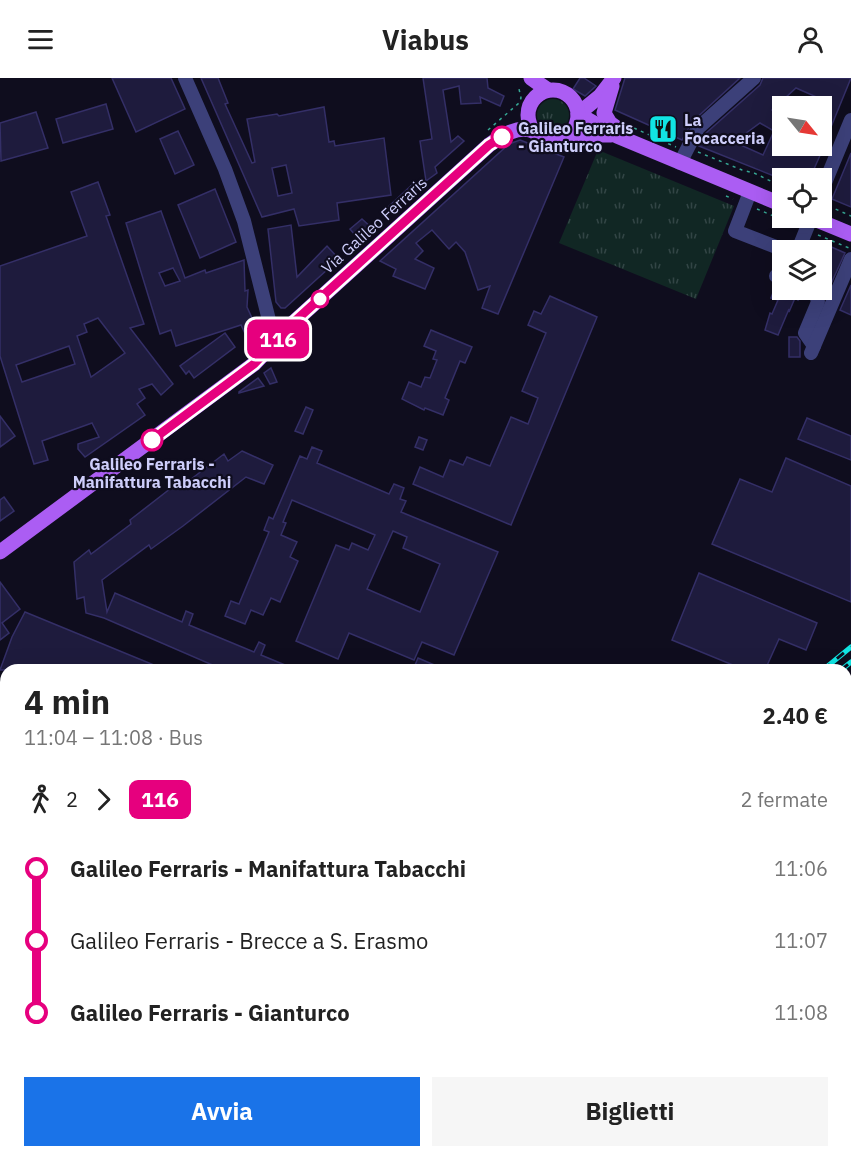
<!DOCTYPE html>
<html lang="it">
<head>
<meta charset="utf-8">
<style>
	:root { --surface:#fff; --page:#f6f6f6; --text:#222; --muted:#767676; --accent:#1a73e8 }
	body { margin:0; font-family:"IBM Plex Sans",sans-serif; background:var(--page); color:var(--text); height:100vh; display:flex; flex-direction:column; font-size:22px; white-space:nowrap }
	* { box-sizing:border-box; margin:0 }
	p { font-size:20px; color:var(--muted) }
	.icon { flex:none; width:33px; height:33px; fill:none; stroke:currentColor; stroke-width:2; stroke-linecap:round; stroke-linejoin:round }
	.map { position:relative; flex:1; overflow:hidden }
	.sheet { position:absolute; left:0px; top:586px; width:852px; height:494px; display:flex; flex-direction:column; background:var(--surface); border-radius:18px 18px 0 0; box-shadow:0 6px 24px #0002 }
	.sheet>* { flex:none }
	.badge { padding:0 12px; border-radius:9px; font-size:21px; line-height:39px }
	.needle { width:39px; rotate:120deg }
	.tools { position:absolute; left:772px; top:18px; display:grid; gap:12px }
	.tools a { display:grid; place-items:center; width:60px; height:60px; border-radius:0px; background:var(--surface); box-shadow:0 6px 24px #0002; font-size:30px }
	.map>.badge { position:absolute; translate:-50% -50%; box-shadow:0 0 0 3px #fff }
	.legs { display:flex; align-items:center; gap:9px; height:66px; padding:0 24px; font-size:20px }
	.legs p { margin-inline-start:auto }
	.head { display:flex; align-items:center; justify-content:space-between; height:102px; padding:0 24px }
	h1 { font-size:33px; font-weight:700; line-height:45px }
	.cta { display:flex; gap:12px; margin-top:auto; padding:12px 24px }
	.cta a { flex:1; height:69px; border-radius:0px; background:var(--accent); color:#fff; font-size:24px; font-weight:700; line-height:69px; text-align:center }
	.cta a+a { background:var(--page); color:var(--text) }
	ul { padding:0 24px; list-style:none }
	li { display:flex; align-items:center; gap:21px; height:72px; font-size:22px }
	li i { display:grid; place-items:center; width:9px; height:100%; margin:0 8px; background:currentColor }
	li i::after { content:''; width:15px; height:15px; margin:-8px; border:4px solid; border-radius:50%; background:var(--surface) }
	li p { margin-inline-start:auto }
	li:first-child i { background:linear-gradient(#0000 50%,currentColor 0) }
	li:last-child i { background:linear-gradient(currentColor 50%,#0000 0) }
	header { display:flex; justify-content:space-between; align-items:center; height:78px; padding:0 24px; background:var(--surface); font-size:27px; font-weight:700 }
	.map>svg:first-child { display:block }
</style>
</head>
<body>
<header><svg class="icon" aria-label="menu" viewBox="0 0 24 24"><path d="M4 6h16M4 12h16M4 18h16"/></svg>Viabus<svg class="icon" aria-label="person" viewBox="0 0 24 24"><circle cx="12" cy="8" r="4"/><path d="M4 21q1-7 8-7t8 7"/></svg></header>
<div class="map">
<svg width="851" height="1079" viewBox="0 0 851 1079">
	<defs>
		<pattern id="grass-tufts" width="24" height="20" patternUnits="userSpaceOnUse" patternTransform="scale(1.5)"><rect width="24" height="20" fill="#112724"/><path d="M3 7l-1-3M5 7V3M7 7l1-3M15 17l-1-3M17 17v-4M19 17l1-3" fill="none" stroke="#324545"/></pattern>
	</defs>
	<rect width="100%" height="100%" fill="#0f0d1e"/>
	<!-- grass -->
	<g fill="url(#grass-tufts)">
		<circle cx="553" cy="37" r="16"/>
		<polygon points="598,72 734,128 696,221 559,165"/>
	</g>
	<!-- building -->
	<g fill="#1e1b3d" stroke="#342f67" stroke-width="1.5" fill-rule="evenodd">
		<polygon points="112,0 171,0 185,31 136,54"/>
		<path d="M201 0H218L228 25 225 26 252 85 255 84 247 41 277 36 279 38 324 29 329 64 334 63 335 68 384 60 391 117 337 125 339 142 299 148 294 131 262 139ZM286 87 292 115 278 118 272 90Z"/>
		<polygon points="423,0 487,0 488,10 504,18 500,28 480,19 481,25 461,26 459,8 443,12 451,64 458,58 464,63 435,89 437,95 426,103 420,63 432,61"/>
		<polygon points="580,0 584,0 596,8 585,18 573,11"/>
		<polygon points="625,0 740,0 692,44 682,62 615,32"/>
		<path d="M763 0H851L822 71V28H815L819 20 796 10 772 32 783 43V68H810L822 73 810 100H779L699 68 705 56 760 7ZM760 45 774 53 763 77 734 64Z"/>
		<polygon points="106,26 113,51 63,65 56,41"/>
		<polygon points="36,34 48,70 1,83 0,45"/>
		<polygon points="178,53 194,87 175,96 160,61"/>
		<polygon points="520,62 564,79 498,236 482,230 490,208 478,212 465,174 456,164 449,171 432,152 416,165 423,173 415,181 434,190 425,211 393,198 396,191 380,183 509,66"/>
		<polygon points="851,75 851,129 832,121"/>
		<path d="M98 104 110 137 106 138 144 246 130 250 173 306 161 317 152 306 139 311 145 320 137 326 145 337 85 379 78 371V366L99 359 92 345 42 363 48 382 34 386 0 278V188L87 158 71 114ZM98 240 125 275 91 299 77 258 87 254 84 246ZM69 268 75 286 22 304 16 287Z"/>
		<polygon points="414,105 419,110 391,135 386,131"/>
		<polygon points="215,111 236,164 200,180 178,127"/>
		<path d="M161 133 185 200 205 192 206 195 244 182 245 213 248 212 247 229 262 262 252 270 241 247 176 268 171 252 160 256 126 145ZM173 190 180 203 165 208 159 195Z"/>
		<polygon points="362,141 373,151 360,163 350,151"/>
		<polygon points="291,147 297,199 327,168 339,181 285,230 281,230 276,224 268,151"/>
		<polygon points="820,164 845,175 830,208 822,204 830,185 822,182 822,172 816,172"/>
		<polygon points="781,206 783,207 783,212 797,212 801,214 798,222 795,220 789,234 789,231 778,257 765,252 770,235 772,236 778,222 771,220 776,207"/>
		<polygon points="851,207 851,237 840,232"/>
		<polygon points="550,218 597,239 511,447 413,406 420,389 443,399 450,382 463,387 467,379 490,388 511,339 528,346 538,320 522,313 546,255 528,247 534,233 541,236"/>
		<polygon points="431,252 472,269 465,285 460,283 445,320 449,322 443,337 425,330 424,332 402,321 409,304 421,309 425,299 430,300 437,282 433,281 436,273 424,268"/>
		<polygon points="225,255 235,269 194,300 189,293 186,296 180,288"/>
		<polygon points="789,259 797,259 800,263 800,279 789,279"/>
		<polygon points="271,290 277,304 270,306 264,295"/>
		<polygon points="258,300 264,308 239,315 239,314"/>
		<polygon points="306,329 313,332 303,356 295,353"/>
		<polygon points="0,338 15,358 0,369"/>
		<polygon points="807,340 851,358 851,382 798,361"/>
		<polygon points="419,359 427,362 423,372 415,369"/>
		<path d="M312 369 322 373 317 385 389 416 394 406 404 410 400 421 406 423 401 434 498 474 454 577 422 564 414 582 349 555 338 581 296 563 336 467 349 472 352 465 368 472 375 457 292 422 283 444 286 445 281 457 297 464 290 479 298 483 280 524 271 520 263 537 251 532 245 546 225 538 231 523 239 526 269 454 264 452 269 439 273 441 300 378 307 381ZM393 453 407 459 403 470 440 486 420 534 367 511Z"/>
		<polygon points="242,373 273,387 264,406 246,399 183,448 151,471 149,467 102,502 107,534 115,515 182,544 186,533 193,536 189,547 254,574 259,564 265,567 261,577 297,592 224,592 104,540 86,535 84,519 77,521 74,484 89,472 91,476 131,446 130,442 175,407 178,411 224,376 228,383"/>
		<polygon points="786,380 851,408 851,524 712,466 740,401 772,414"/>
		<polygon points="4,419 14,433 0,443 0,422"/>
		<polygon points="699,495 817,545 806,572 779,561 765,592 745,592 672,562"/>
		<polygon points="0,504 20,531 2,545 9,555 0,562"/>
		<polygon points="25,534 166,592 0,592 12,559"/>
		<polygon points="418,580 446,592 413,592"/>
	</g>
	<g fill="none" stroke-linecap="round" stroke-linejoin="round">
		<!-- path -->
		<g stroke="#36a794" stroke-width="1.5" stroke-dasharray="3 4.5" stroke-linecap="butt">
			<polyline points="634,50 676,69"/>
			<polyline points="488,52 519,25 521,20 519,11 522,8"/>
			<polyline points="698,74 742,92 754,95 783,109"/>
			<polyline points="726,118 733,121"/>
			<polyline points="822,125 851,138"/>
			<polyline points="757,131 797,148"/>
			<polyline points="818,157 849,170"/>
		</g>
		<!-- minor -->
		<g stroke="#3c4079" stroke-width="14">
			<polyline points="185,0 225,91 244,143 270,246 279,260"/>
			<polyline points="680,85 698,50 754,0"/>
			<polyline points="822,112 851,42"/>
			<polyline points="750,114 735,153 784,172"/>
			<polyline points="798,172 811,140"/>
			<polyline points="776,198 783,191"/>
			<polyline points="814,268 805,255 818,224 815,212"/>
			<polyline points="811,275 851,181"/>
			<polyline points="0,976 6,985"/>
			<polyline points="846,1039 851,1041"/>
			<polyline points="68,1074 71,1079"/>
		</g>
		<!-- major -->
		<g stroke="#ab5df3" stroke-width="15">
			<polyline points="531,0 548,12"/>
			<polyline points="614,0 600,18 578,36 617,58 783,127"/>
			<polyline points="612,8 604,35 610,45 621,53"/>
			<circle cx="553" cy="37" r="25"/>
			<polyline points="568,57 611,57"/>
			<polyline points="812,140 851,156"/>
			<path d="M0 474 254 286 294 244 489 67C502 58 517 47 533 53"/>
		</g>
		<!-- rail casing -->
		<g stroke="#11e4e3" stroke-width="5">
			<g id="rail">
				<polyline points="823,592 851,569"/>
				<polyline points="841,592 851,584"/>
				<polyline points="846,610 851,606"/>
				<polyline points="846,622 851,618"/>
				<polyline points="846,647 851,643"/>
				<polyline points="0,704 6,709"/>
				<polyline points="0,720 6,725"/>
				<polyline points="0,737 6,742"/>
				<polyline points="0,902 6,913"/>
				<polyline points="143,1074 149,1079"/>
			</g>
		</g>
		<!-- rail -->
		<use href="#rail" stroke="#0f0d1e" stroke-width="3" stroke-dasharray="9" stroke-linecap="butt"/>
	</g>
	<g fill="none" stroke-linecap="round" stroke-linejoin="round">
		<!-- line-1 casing -->
		<g stroke="#fff" stroke-width="14">
			<polyline id="line-1" points="152,362 254,286 294,244 489,67 502,59"/>
		</g>
		<!-- line-1 -->
		<use href="#line-1" stroke="#e6007e" stroke-width="9"/>
	</g>
	<!-- icons -->
	<defs>
		<g id="restaurant-square" transform="scale(1.5)"><rect x="-9" y="-9" width="18" height="18" rx="4" fill="#11e4e3" stroke="#0f0d1e"/><path d="M-5-6h1v4h1v-4h1v4h1v-4h1v5L-1.5 .5V6h-2V.5L-5-1ZM5-6V6H3V1.5H1.5Q1.5-4 5-6Z" fill="#111"/></g>
	</defs>
	<g fill-rule="evenodd">
		<use href="#restaurant-square" x="663" y="51"/>
	</g>
	<!-- markers -->
	<g fill="#fff" stroke="#e6007e" stroke-width="3">
		<circle cx="502" cy="59" r="10"/>
		<circle cx="320" cy="221" r="8"/>
		<circle cx="152" cy="362" r="10"/>
	</g>
	<g text-anchor="middle" dominant-baseline="central" stroke-width="4.5" stroke-linejoin="round" paint-order="stroke">
		<!-- poi labels -->
		<g font-size="16" font-weight="bold" fill="#cecefb" stroke="#0f0d1e" text-anchor="start">
			<text x="684" y="42">La<tspan x="684" dy="18">Focacceria</tspan></text>
		</g>
		<!-- stop labels -->
		<g font-size="16" font-weight="bold" fill="#cecefb" stroke="#0f0d1e" text-anchor="start">
			<text x="518" y="50">Galileo Ferraris<tspan x="518" dy="18">- Gianturco</tspan></text>
			<text x="152" y="386" text-anchor="middle">Galileo Ferraris -<tspan x="152" dy="18">Manifattura Tabacchi</tspan></text>
		</g>
		<!-- street labels -->
		<g font-size="16" fill="#cecefb" stroke="#0f0d1e">
			<text transform="translate(374 147) rotate(-42)">Via Galileo Ferraris</text>
		</g>
	</g>
</svg>
<div class="tools">
<a><svg class="needle" viewBox="-14 -14 28 28"><path d="M0-13l5 13h-10z" fill="#e53935"/><path d="M0 13l5-13h-10z" fill="#767676"/></svg></a>
<a><svg class="icon" aria-label="locate" viewBox="0 0 24 24"><circle cx="12" cy="12" r="6"/><path d="M12 2v4M12 18v4M2 12h4M18 12h4"/></svg></a>
<a><svg class="icon" aria-label="layers" viewBox="0 0 24 24"><path d="M12 4l9 5-9 5-9-5zM3 14l9 5 9-5"/></svg></a>
</div>
<b class="badge" style="left:278px;top:261px;background:#e6007e;color:#fff">116</b>
<section class="sheet">
<div class="head"><div><h1>4 min</h1><p>11:04 – 11:08 · Bus</p></div><b>2.40 €</b></div>
<div class="legs"><svg class="icon" aria-label="walk" viewBox="0 0 24 24"><circle cx="13" cy="4" r="2"/><path d="M13 8l-2 6 4 7M11 14l-3 7M7 12l3-4h3l4 4"/></svg>2<svg class="icon" aria-label="forward" viewBox="0 0 24 24"><path d="M9 5l7 7-7 7"/></svg><b class="badge" style="background:#e6007e;color:#fff">116</b><p>2 fermate</p></div>
<ul>
<li><i style="color:#e6007e"></i><b>Galileo Ferraris - Manifattura Tabacchi</b><p>11:06</p></li>
<li><i style="color:#e6007e"></i><span>Galileo Ferraris - Brecce a S. Erasmo</span><p>11:07</p></li>
<li><i style="color:#e6007e"></i><b>Galileo Ferraris - Gianturco</b><p>11:08</p></li>
</ul>
<div class="cta"><a>Avvia</a><a>Biglietti</a></div>
</section>
</div>
</body>
</html>
